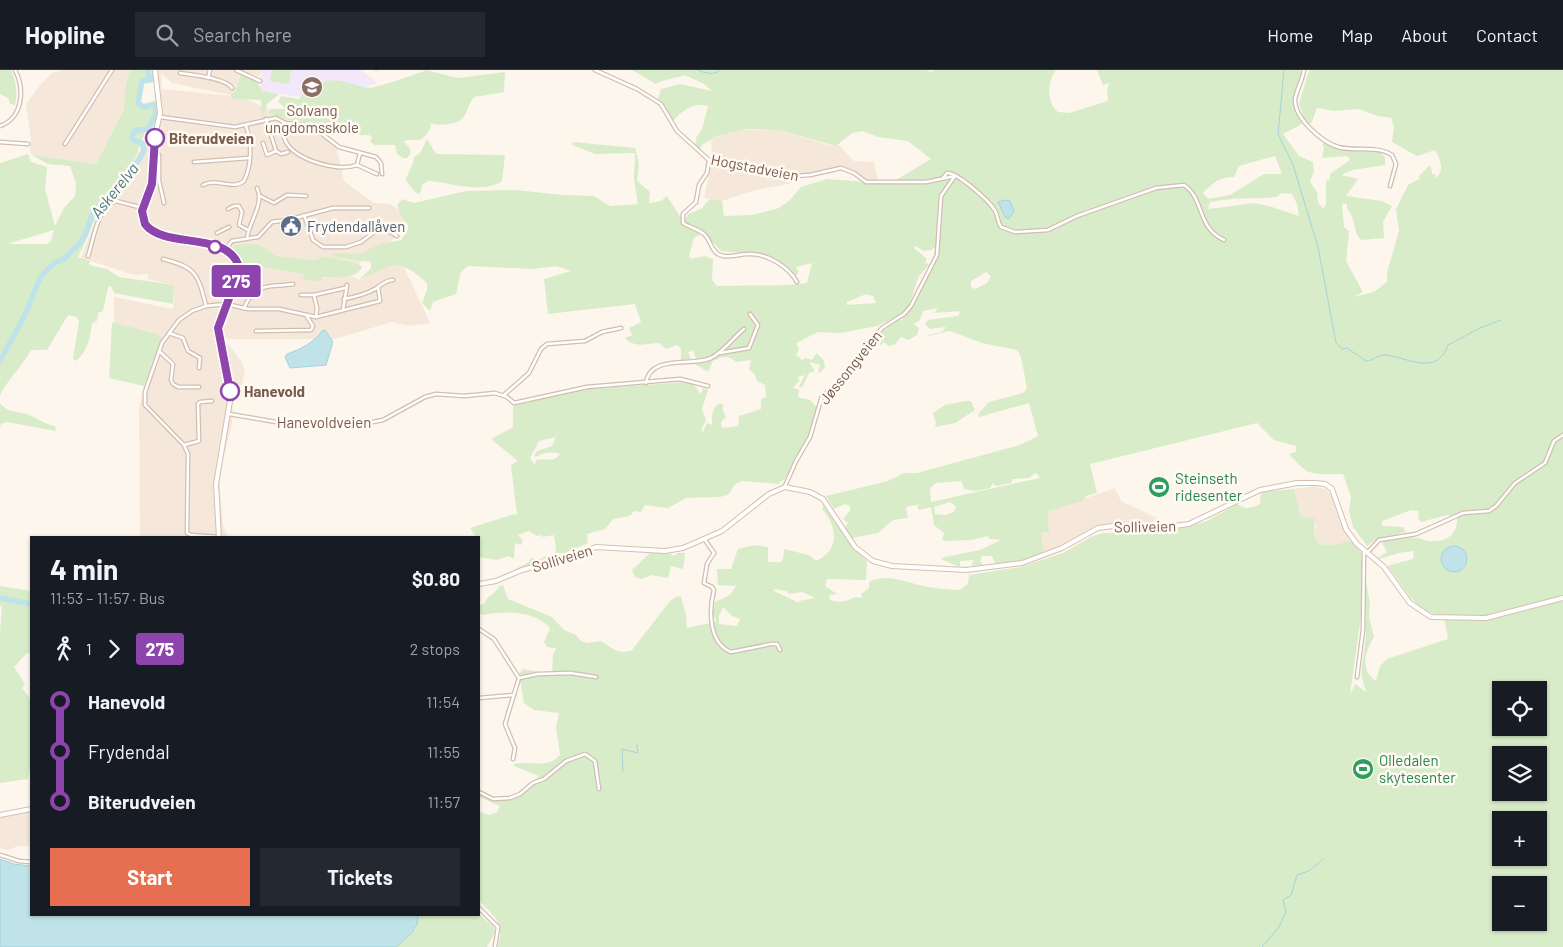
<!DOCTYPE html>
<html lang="en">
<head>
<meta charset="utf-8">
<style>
	:root { --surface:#171b24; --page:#242831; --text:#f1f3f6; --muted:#9ea1a6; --line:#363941; --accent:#e76f51 }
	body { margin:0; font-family:Barlow,sans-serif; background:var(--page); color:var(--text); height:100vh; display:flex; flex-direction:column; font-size:19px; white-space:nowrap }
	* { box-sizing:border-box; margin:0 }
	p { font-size:16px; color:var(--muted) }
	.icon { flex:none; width:28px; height:28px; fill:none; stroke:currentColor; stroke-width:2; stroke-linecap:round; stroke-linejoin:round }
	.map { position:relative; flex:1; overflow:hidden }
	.panel { position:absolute; left:30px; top:466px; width:450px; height:380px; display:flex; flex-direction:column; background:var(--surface); border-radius:0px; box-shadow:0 1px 4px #0004 }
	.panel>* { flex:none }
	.badge { padding:0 10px; border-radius:4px; font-size:18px; line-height:32px }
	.controls { position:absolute; left:1492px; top:611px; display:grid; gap:10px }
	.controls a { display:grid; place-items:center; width:55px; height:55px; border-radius:0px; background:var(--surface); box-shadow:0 1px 4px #0004; font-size:25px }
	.map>.badge { position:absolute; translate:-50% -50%; box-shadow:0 0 0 2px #fff }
	.legs { display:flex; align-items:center; gap:8px; height:55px; padding:0 20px; font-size:16px }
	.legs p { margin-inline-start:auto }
	.headline { display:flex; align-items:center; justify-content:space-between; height:85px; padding:0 20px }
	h1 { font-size:28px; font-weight:700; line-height:38px }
	.primary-button { display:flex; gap:10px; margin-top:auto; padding:10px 20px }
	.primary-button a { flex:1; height:58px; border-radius:0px; background:var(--accent); color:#fff; font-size:20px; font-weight:700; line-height:58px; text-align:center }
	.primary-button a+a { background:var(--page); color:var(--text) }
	ul { padding:0 20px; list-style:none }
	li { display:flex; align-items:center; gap:18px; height:50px; font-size:19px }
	li i { display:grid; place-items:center; width:8px; height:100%; margin:0 6px; background:currentColor }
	li i::after { content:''; width:12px; height:12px; margin:-6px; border:4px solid; border-radius:50%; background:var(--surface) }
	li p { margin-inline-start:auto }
	li:first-child i { background:linear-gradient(#0000 50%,currentColor 0) }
	li:last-child i { background:linear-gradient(currentColor 50%,#0000 0) }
	header { display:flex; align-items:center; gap:30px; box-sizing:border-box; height:70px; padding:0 25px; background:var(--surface); border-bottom:1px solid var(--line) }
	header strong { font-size:24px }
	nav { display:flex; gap:28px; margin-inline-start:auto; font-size:18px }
	.search { width:350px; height:45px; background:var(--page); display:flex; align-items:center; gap:12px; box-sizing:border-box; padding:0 18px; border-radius:0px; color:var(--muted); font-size:19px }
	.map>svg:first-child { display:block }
</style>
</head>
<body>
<header>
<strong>Hopline</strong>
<div class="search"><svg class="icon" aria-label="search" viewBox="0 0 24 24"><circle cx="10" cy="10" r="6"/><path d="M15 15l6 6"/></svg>Search here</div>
<nav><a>Home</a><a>Map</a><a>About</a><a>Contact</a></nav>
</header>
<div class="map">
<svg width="1563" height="877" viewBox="0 0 1563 877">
	<rect width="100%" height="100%" fill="#fdf6ec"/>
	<!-- residential -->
	<g fill="#f5e8da">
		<polygon points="63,0 130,0 125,18 124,39 96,94 32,85 30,80 31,69 26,34 41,14 52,3"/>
		<polygon points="153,0 262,0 260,6 241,2 235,20 230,25 172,13 161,3 162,19 242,27 330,67 336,75 344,111 374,133 390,134 399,140 407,159 359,194 325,186 315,190 277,186 259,174 244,194 303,204 304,209 351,206 359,210 383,197 403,195 430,253 409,256 392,252 335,269 224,269 242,292 245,300 242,315 233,318 232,354 223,390 220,415 223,456 228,467 140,467 139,339 143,321 162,269 160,265 123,257 114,252 114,227 173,239 174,215 147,209 149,204 134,205 81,188 98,145 106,134 120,127 137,83 151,69 156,47"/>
		<polygon points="739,60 779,60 832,76 839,75 854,91 874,92 878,111 860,110 853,103 840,98 798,108 789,114 755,120 722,131 704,128 712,91 711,70 716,66"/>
		<polygon points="1314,416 1325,419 1334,427 1340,451 1351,471 1326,476 1318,473 1314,467 1316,454 1301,447 1294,419"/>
		<polygon points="1115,418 1121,431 1159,449 1159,456 1103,455 1089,459 1078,468 1044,484 1041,463 1049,462 1048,441"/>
		<polygon points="31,739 31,776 18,776 8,780 0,778 0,746"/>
	</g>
	<!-- education -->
	<polygon fill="#f3e8fa" points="262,0 361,0 377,13 345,23 300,27 260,21"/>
	<!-- green -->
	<g fill="#d8ecc9" fill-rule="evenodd">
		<path d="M0 0H11C16 12 18 23 15 35L10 34 8 28 0 24Z"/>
		<path d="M130 0H154L153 10 142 11 138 27 141 36 155 34 156 47 153 60 145 62 120 127C91 141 93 161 78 187L90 191 89 195 107 199 119 207 174 215 173 234 114 223 111 216 108 217 103 241 98 243 97 251 92 253C90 268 88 281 76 291L73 289 79 251 77 247 68 245 47 280H31C23 296 7 309 0 326V93L28 84 31 92 47 97 45 119 55 156 64 138 75 126 76 113 70 96 48 94 32 85 96 94 124 39 125 18ZM54 160 51 171 47 174H7Z"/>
		<polygon points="272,0 291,0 289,14 270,11"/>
		<path d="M426 0 458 8 505 2 504 22 474 27C469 33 467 44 462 49 457 55 436 56 430 53L431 57C421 75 419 68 403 71L409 77 411 83 407 88H403L397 84 395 75H375L370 72 372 67 369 65H339L268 43 271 39H286L278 32 281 26 299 29 304 22 313 23 307 21 308 15 318 17 317 23H319L321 14C333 4 356 17 370 18 375 18 421 3 426 0Z"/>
		<path d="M632 0H926L931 2 934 0H1056C1047 12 1046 32 1058 42L1069 43 1108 31 1107 18 1110 13 1103 15 1097 0H1301C1303 26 1284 20 1302 54L1283 64 1299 86 1313 92 1314 101 1310 112 1317 122 1318 132 1323 139 1326 134V111L1330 109V104L1350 90 1347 86 1322 88 1324 78 1322 72 1352 81 1379 82 1385 87V95L1353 100 1341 105 1358 109 1346 126 1382 131 1392 136 1383 152 1384 168 1361 170C1352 160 1356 148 1347 138V134L1343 133 1342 136 1344 157 1349 161 1346 191 1363 222 1353 227 1374 222 1387 212V202L1399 161 1396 139 1408 115 1419 109 1420 105 1429 96 1431 97 1432 104 1436 105 1435 109C1445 101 1441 90 1435 80L1417 86 1392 72 1394 56 1391 48 1378 46 1358 39 1334 41 1317 38 1311 54 1305 51 1299 34 1309 0H1563V877H498C504 853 496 847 479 831V742L489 745 497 742 500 736 479 727V722L499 730 516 726 539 706 514 696V694C532 690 546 700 560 685L556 658 559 643 534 640 524 633 519 604 523 599 552 604 553 585 556 578 547 577 544 572 550 558C533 540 504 541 482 545L479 542V535L484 534C487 525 496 524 499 516L503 515 508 529 552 547 564 560 576 565 581 571 588 573 601 571C611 577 619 586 632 580L670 531 677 526 681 527 686 545 687 558 715 552 716 550 712 543 715 532 730 525 736 516 718 515 717 499H731L738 479 754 475 768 477V492H781L783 489 784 479 809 485 816 491C840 480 838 457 822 439L824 434 853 478 867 491 866 510 827 509 825 516 837 524 829 525 830 530C840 533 847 532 854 527L862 528 861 524 869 518V512C885 502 908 513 924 516 935 519 948 519 960 520L968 514 969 505 1020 497 1063 483 1093 466 1104 463 1159 462 1187 457 1207 451 1237 434C1246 440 1250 439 1260 434L1261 422 1294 419 1301 447 1314 448C1316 454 1313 462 1315 467 1319 482 1341 472 1351 471L1361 482 1370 534 1369 547 1374 567C1365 582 1359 599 1376 611L1380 596 1387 589 1448 569 1444 547C1410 539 1407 518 1387 496L1413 489 1414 481 1398 483 1380 489 1378 488 1387 482 1382 473 1384 471C1395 470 1406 467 1416 468 1420 468 1424 470 1428 471 1444 473 1458 466 1457 448L1448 445 1421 452 1418 448 1419 441 1411 440 1382 451V456L1403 457 1406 462 1376 469 1367 476 1353 457 1349 441 1351 427 1343 404C1312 404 1310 408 1289 384L1296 382V376L1274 370 1257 353 1090 394 1097 423 1086 426 1082 431 1048 441 1049 462 1041 463 1044 484 1006 495 995 493 992 486H982L980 490 983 495 971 496 974 490 960 491V497L943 490 941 489 945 487 980 480 1001 470 990 469 987 466 971 470 945 471 942 470 944 463 934 455 931 437 919 440 917 436 921 434 906 437 908 448 893 450 878 463 851 468 845 457 848 453 843 449 850 441V436L845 434 834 439 826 426 888 411 904 403H917L1020 375 1038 366 1029 333 979 347 978 344 989 332 1023 323 1027 318 1021 287 1017 280 982 273 950 261 928 266 927 265 942 262 946 257 930 259 925 254 928 250 958 246 961 241 934 243 938 238 923 241 920 250 914 254 919 258 917 265 908 270 901 267 894 275 888 276 884 272 881 275 875 272 881 262 900 249 903 251 902 247 913 237 933 198 939 183 940 162 933 190 935 179 934 178 931 180 923 181 916 176 914 178 927 189 925 193 930 194 919 206 908 238 898 246 877 256 840 263 818 262 796 273 799 279 796 285 802 290 806 288 812 290 817 283 824 291 825 297 820 303 818 302 820 295 809 292 815 301 809 303 802 318 799 316 805 305 797 307 800 310 793 318 799 320 798 327 810 330 817 337 807 370 785 409 780 412 779 414 742 411 735 414 729 424 720 427 686 428 668 438 645 435 641 442 634 441 630 446 613 449 605 459 587 464 588 473 565 483H555L556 477 554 465 542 467V465L537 466 529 461 518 465 523 470 521 475 515 473 514 489 509 486 497 490 479 487V468L476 467 470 458 514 444 517 445 511 395 518 391 491 369 513 357V336L575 320 685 312 693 314 701 324 703 318 708 320 702 339 706 350 701 360 703 362 707 353 712 355C712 347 711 337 720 333L724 335 722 339 726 347 721 352 722 358 738 356 739 346 761 339V329L766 327 765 315 757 311 754 303 749 300 751 290 736 292C728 285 724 286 713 291L708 302 695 294 701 290 696 289 693 280 688 282 691 289 681 290V279L677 275 666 279 659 273C646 273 636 279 625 268L632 265 629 258 641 252 635 234 548 244 544 209 571 201 556 196 533 199 468 196 461 202 456 224 433 232 430 241 422 233 427 220V213C396 185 392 196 359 210L371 198V192L334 187 331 183 359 184 380 174 401 170 408 160V155L402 148 397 135 402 129 414 133 466 121 516 120 562 125 594 126 610 136 638 134 634 109 635 83 595 84 572 75 573 72 635 78 639 94 637 111 650 122 649 133 661 131 667 126 684 153 688 144 701 139 710 129 722 131 724 146 752 145 779 138 790 130 801 117 827 109 866 112 896 110 931 89 908 71 878 67 862 61 852 63 836 76 779 60 747 59 716 66 702 75 699 80 695 77 696 68 702 59 708 36C693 32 683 40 673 51L666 37 658 29 661 19 680 14 712 21 704 14 685 5C675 9 666 8 656 14ZM1275 86 1282 104H1264L1230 125 1208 129 1203 123C1212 113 1221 106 1234 107L1239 96ZM1281 123 1292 124 1297 134 1299 146 1272 137 1254 133 1208 139 1210 132C1232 127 1254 129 1277 127ZM701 164H705L721 181 755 184 770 189 794 205H797L798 201 796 197 812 193 807 213 790 215 717 216 712 210 713 189 704 186 691 189 689 186 694 168ZM986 202 991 206 987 213 975 219 971 217V211ZM866 224 873 226 876 233 847 235V232ZM556 367 552 376 537 381 534 386 536 387C543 383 550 381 560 384 554 393 545 388 536 390L535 395 530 388 539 371ZM1036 403 1040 408 931 432 930 418 936 413 961 411 964 419 976 421 990 418 993 413 996 416 1011 413 1013 409 1029 408ZM950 432 956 436 954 442 945 445 935 444 934 437ZM1365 517 1366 567 1361 604 1366 622 1355 614 1350 625ZM774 519 787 521 789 524 802 522 815 528 799 531V533L774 521ZM723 537 732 546 740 549 737 556 719 554V546ZM1501 620H1539V658H1501ZM1501 685H1539V722H1501ZM1501 750H1539V788H1501ZM1501 815H1539V852H1501Z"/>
		<polygon points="241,3 256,9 262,21 279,24 267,34 262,49 261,30 234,29 230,25 235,21"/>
		<path d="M427 69 436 84 505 85 502 111C481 125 450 112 428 111L422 115 420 124 416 123 406 111C407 102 414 96 414 87L420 83Z"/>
		<path d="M259 174 277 186 315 190 325 186 359 194 362 197C356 210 335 207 323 207L320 211 304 210 303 204 244 194 233 179 234 175Z"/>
		<polygon points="112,252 160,265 162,269 144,316 109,308"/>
		<polygon points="965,331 971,331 975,340 955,353 935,357 936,353 933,343 945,335"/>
		<path d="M0 333C7 343 19 341 29 345 39 349 44 354 55 356L56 361 7 352 1 354 0 358Z"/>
		<polygon points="650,483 669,483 674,486 678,483 685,483 683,499 671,496 668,508 652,505 641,509 635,507 632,500"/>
		<polygon points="546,486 553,489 508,503 529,492 530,488 540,489"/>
		<polygon points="0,516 31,521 31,583 27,583 14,597 25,614 22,618 31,630 31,691 28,709 0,713 0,564 2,535 0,536"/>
		<polygon points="479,844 494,857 495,862 487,877 397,877 416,859 418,845"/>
	</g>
	<!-- water -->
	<g fill="#bfe3e8" stroke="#a5d3da">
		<polygon points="1005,130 1010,131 1014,141 1009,149 1005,147 998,132"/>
		<path d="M325 260 333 272 326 295 290 298 285 287 287 284C299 280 315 272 322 261Z"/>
		<circle cx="1454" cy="489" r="13"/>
		<path d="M0 789 14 794 31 796V845H418C419 861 407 866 397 877H0Z"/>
	</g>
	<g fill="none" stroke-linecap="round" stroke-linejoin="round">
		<!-- stream -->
		<g stroke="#a5d3da" stroke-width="1">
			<polyline points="375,0 378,0"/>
			<path d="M698 0C703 3 716 6 720 0"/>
			<path d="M1284 0 1278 64 1293 95 1318 177 1336 273 1342 279 1347 278 1366 291C1373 291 1378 285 1384 285 1405 286 1437 308 1448 275L1480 258 1501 250"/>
			<polyline points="623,701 622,679 638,683 637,675"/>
			<polyline points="1262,877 1279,857 1286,842 1283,830 1291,825 1297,805 1309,801 1323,789"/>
		</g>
		<!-- river -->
		<g stroke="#bfe3e8" stroke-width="5.5">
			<polyline points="0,291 25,245 40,208 54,193 64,189 79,174 86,163 93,142 139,90 144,81 142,73 133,70 132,66 136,60 148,59 156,44 155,34 143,37 138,33 142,11 151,10 147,0"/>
			<polyline points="0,528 31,534"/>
		</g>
		<!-- street casing -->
		<g stroke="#d1beb0" stroke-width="5">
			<g id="street">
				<polyline points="236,0 260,11"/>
				<polyline points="595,0 637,19 661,34 677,61 709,90 737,93 795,106 810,105 841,98 854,103 866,112 926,112 955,106"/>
				<path d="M1304 0C1303 10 1296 20 1295 30 1295 49 1322 72 1338 77 1356 82 1376 75 1392 85L1396 94 1390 116"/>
				<path d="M180 3C192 5 226 8 232 18"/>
				<polyline points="208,8 210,0"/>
				<path d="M160 47 235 57 276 48 285 53C284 59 283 67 286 72 296 90 337 102 357 95L360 83"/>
				<polyline points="266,49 276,81"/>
				<polyline points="285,53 312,56 339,77 376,87 381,93 382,104"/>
				<path d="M0 56C23 48 25 19 15 0"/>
				<polyline points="0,72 28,74"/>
				<polyline points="263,73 267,85 276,81 281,84 288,82"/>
				<polyline points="65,74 112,0"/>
				<polyline points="153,79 159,85 159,111 164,133"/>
				<path d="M709 90 707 103 699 115 696 132 683 144V153C689 157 698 159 704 164 711 170 711 182 720 185 729 189 738 184 748 184 766 183 788 196 797 212"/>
				<polyline points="194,92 249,88"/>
				<polyline points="357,95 377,104"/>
				<path d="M943 108 947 103C957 102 988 130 994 139 998 144 997 151 1001 157L1015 162 1048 160 1077 146 1156 118 1184 115C1205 129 1196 157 1224 170"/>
				<path d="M203 115C217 107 233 121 244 111 252 95 252 73 246 56"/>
				<polyline points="260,126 274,133 287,125 306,126"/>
				<polyline points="228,139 234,136 239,136 242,142 239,155 248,160"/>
				<polyline points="304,145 313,170 323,177 346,177 361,172 381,157 397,166"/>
				<polyline points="217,163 229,157"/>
				<path d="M247 169C248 153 265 134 257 118"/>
				<polyline points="224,181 232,171 258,167 272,152 288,150 333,138 369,138"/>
				<path d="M88 186C94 169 96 139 116 131L143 138"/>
				<path d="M163 189C196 197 198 204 206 236"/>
				<polyline points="301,225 314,225 345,218"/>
				<polyline points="314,225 317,238 316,247"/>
				<path d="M344 229C355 227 366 224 375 219 382 215 385 210 393 210"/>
				<path d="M244 238C256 211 269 218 293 214"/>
				<polyline points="343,240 347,215"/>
				<polyline points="256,261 311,260 313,256 306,245"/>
				<polyline points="169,263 183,268 188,281 200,288 199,298"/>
				<polyline points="159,281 173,294 171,310 173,314 178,317 199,317"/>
				<polyline points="720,283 749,278 758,255 750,244"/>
				<path d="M646 313C650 284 691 297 711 288 723 282 733 268 744 259"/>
				<polyline points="504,325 529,303 541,279 547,274 585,271 602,262 621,258"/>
				<polyline points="229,344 288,354 368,353 383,350 425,327 436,324 464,326 495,323 507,327 514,333 587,317 680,309 708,316"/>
				<polyline points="184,375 199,371 198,334 200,332 212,331"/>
				<polyline points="785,416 796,391 810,367 822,326 842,311 882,258 904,244 911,236 937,185 941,126 955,106"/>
				<polyline points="219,467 191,465 187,463 188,384 184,375 145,335 145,322 162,273 179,250 192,241 206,236 226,234 248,239 279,239 316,247 380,231 378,217"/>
				<path d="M705 470 714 483 707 494 704 513 712 517 714 520C709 539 708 573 731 582L771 574H777L780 580"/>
				<polyline points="1367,483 1379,470 1416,464 1463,443 1489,441 1496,436 1515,413 1545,393 1554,371 1563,365"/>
				<polyline points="479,559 494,569 519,608 505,654 515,678 513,689"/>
				<polyline points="1357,607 1363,560 1364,481"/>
				<polyline points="519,608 538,604 570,603 596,607"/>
				<polyline points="479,628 514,625"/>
				<polyline points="479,722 493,729 510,728 520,724 533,713 544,709 566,691 585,684 595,691 599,719"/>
				<polyline points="0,785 19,791 31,792"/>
				<polyline points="479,838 498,857 495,877"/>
			</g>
		</g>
		<!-- secondary casing -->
		<g stroke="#d6c0b0" stroke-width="6">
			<g id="secondary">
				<polyline points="155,0 160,43 153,75 152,114 142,141 143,151 147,158 157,164 202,172 228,182 235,188 239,197 236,212 218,258 230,331 216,414 219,468"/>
				<polyline points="479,514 496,511 522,500 561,490 596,477 665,481 683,478 722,461 769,424 785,417 810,422 823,429 855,477 873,491 892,496 966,500 1022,493 1062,478 1098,458 1120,455 1159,458 1189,454 1260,420 1297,413 1315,413 1325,414 1332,419 1346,459 1357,474 1384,497 1410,533 1431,547 1486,548 1563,528"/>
				<polyline points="0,745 31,739"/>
			</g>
		</g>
		<!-- street -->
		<use href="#street" stroke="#fff" stroke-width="2.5"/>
		<!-- secondary -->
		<use href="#secondary" stroke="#fff" stroke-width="4"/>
	</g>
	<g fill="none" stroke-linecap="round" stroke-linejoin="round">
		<!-- line-1 casing -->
		<g stroke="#fff" stroke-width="11">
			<path id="line-1" d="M155 68 152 114 142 141 145 154C164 179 224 161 238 194L237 207 218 258 230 321"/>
		</g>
		<!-- line-1 -->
		<use href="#line-1" stroke="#8e44ad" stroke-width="8"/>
	</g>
	<!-- icons -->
	<defs>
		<g id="school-disc" transform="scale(1.125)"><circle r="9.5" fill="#8d6e63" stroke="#fffaf3"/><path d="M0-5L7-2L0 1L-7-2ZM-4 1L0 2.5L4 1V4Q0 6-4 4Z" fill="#fff"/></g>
		<g id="civic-disc" transform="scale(1.125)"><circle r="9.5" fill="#5c6f8a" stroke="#fffaf3"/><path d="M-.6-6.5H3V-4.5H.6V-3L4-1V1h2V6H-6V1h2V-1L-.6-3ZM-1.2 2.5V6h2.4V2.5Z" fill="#fff"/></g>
		<g id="stadium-disc" transform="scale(1.125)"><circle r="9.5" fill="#2e9e5b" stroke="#fffaf3"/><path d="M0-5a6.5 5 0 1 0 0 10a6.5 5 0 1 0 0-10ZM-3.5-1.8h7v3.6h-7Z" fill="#fff"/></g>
	</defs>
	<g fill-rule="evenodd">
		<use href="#school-disc" x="312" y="17"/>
		<use href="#civic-disc" x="291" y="156"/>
		<use href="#stadium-disc" x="1159" y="417"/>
		<use href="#stadium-disc" x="1363" y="699"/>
	</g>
	<!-- markers -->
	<g fill="#fff" stroke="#8e44ad" stroke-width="2.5">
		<circle cx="155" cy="68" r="9"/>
		<circle cx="215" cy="177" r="6"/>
		<circle cx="230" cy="321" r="9"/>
	</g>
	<g text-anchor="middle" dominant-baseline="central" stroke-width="5" stroke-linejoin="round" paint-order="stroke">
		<!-- education labels -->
		<g font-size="15" fill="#785e54" stroke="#fffaf3">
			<text x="312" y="40">Solvang<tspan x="312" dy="17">ungdomsskole</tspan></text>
		</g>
		<!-- stop labels -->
		<g font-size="15" font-weight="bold" fill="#7a5c4d" stroke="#fffaf3" text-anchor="start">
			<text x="169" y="68">Biterudveien</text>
			<text x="244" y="321">Hanevold</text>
		</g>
		<!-- street labels -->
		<g font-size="15" fill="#7a5c4d" stroke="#fffaf3">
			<text transform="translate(755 97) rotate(11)">Hogstadveien</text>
			<text transform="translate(850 297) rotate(-51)">Jøssongveien</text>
			<text x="324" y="352">Hanevoldveien</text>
			<text transform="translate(1145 456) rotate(-1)">Solliveien</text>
			<text transform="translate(562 488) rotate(-17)">Solliveien</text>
		</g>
		<!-- service labels -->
		<g font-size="15" fill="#4e5e75" stroke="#fffaf3" text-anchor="start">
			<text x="307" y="156">Frydendallåven</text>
		</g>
		<!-- leisure labels -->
		<g font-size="15" fill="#27864d" stroke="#fffaf3" text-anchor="start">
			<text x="1175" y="408">Steinseth<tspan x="1175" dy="17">ridesenter</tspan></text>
			<text x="1379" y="690">Olledalen<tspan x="1379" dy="17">skytesenter</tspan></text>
		</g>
		<!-- water labels -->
		<g font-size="16" font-style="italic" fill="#437c86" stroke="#fffaf3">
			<text transform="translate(114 120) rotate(-51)">Askerelva</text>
		</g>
	</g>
</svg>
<div class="controls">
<a><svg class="icon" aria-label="locate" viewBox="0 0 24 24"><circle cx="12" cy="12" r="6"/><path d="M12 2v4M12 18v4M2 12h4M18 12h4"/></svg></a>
<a><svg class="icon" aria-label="layers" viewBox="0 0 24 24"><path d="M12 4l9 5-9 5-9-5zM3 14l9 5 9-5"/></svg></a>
<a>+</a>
<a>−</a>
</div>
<b class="badge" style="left:236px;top:211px;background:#8e44ad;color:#fff">275</b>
<section class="panel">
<div class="headline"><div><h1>4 min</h1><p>11:53 – 11:57 · Bus</p></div><b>$0.80</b></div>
<div class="legs"><svg class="icon" aria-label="walk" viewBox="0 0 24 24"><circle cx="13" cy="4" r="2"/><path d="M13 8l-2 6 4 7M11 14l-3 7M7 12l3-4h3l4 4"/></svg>1<svg class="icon" aria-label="forward" viewBox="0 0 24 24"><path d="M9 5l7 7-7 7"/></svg><b class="badge" style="background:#8e44ad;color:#fff">275</b><p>2 stops</p></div>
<ul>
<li><i style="color:#8e44ad"></i><b>Hanevold</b><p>11:54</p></li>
<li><i style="color:#8e44ad"></i><span>Frydendal</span><p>11:55</p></li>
<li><i style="color:#8e44ad"></i><b>Biterudveien</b><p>11:57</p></li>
</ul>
<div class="primary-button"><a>Start</a><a>Tickets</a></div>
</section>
</div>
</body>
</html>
